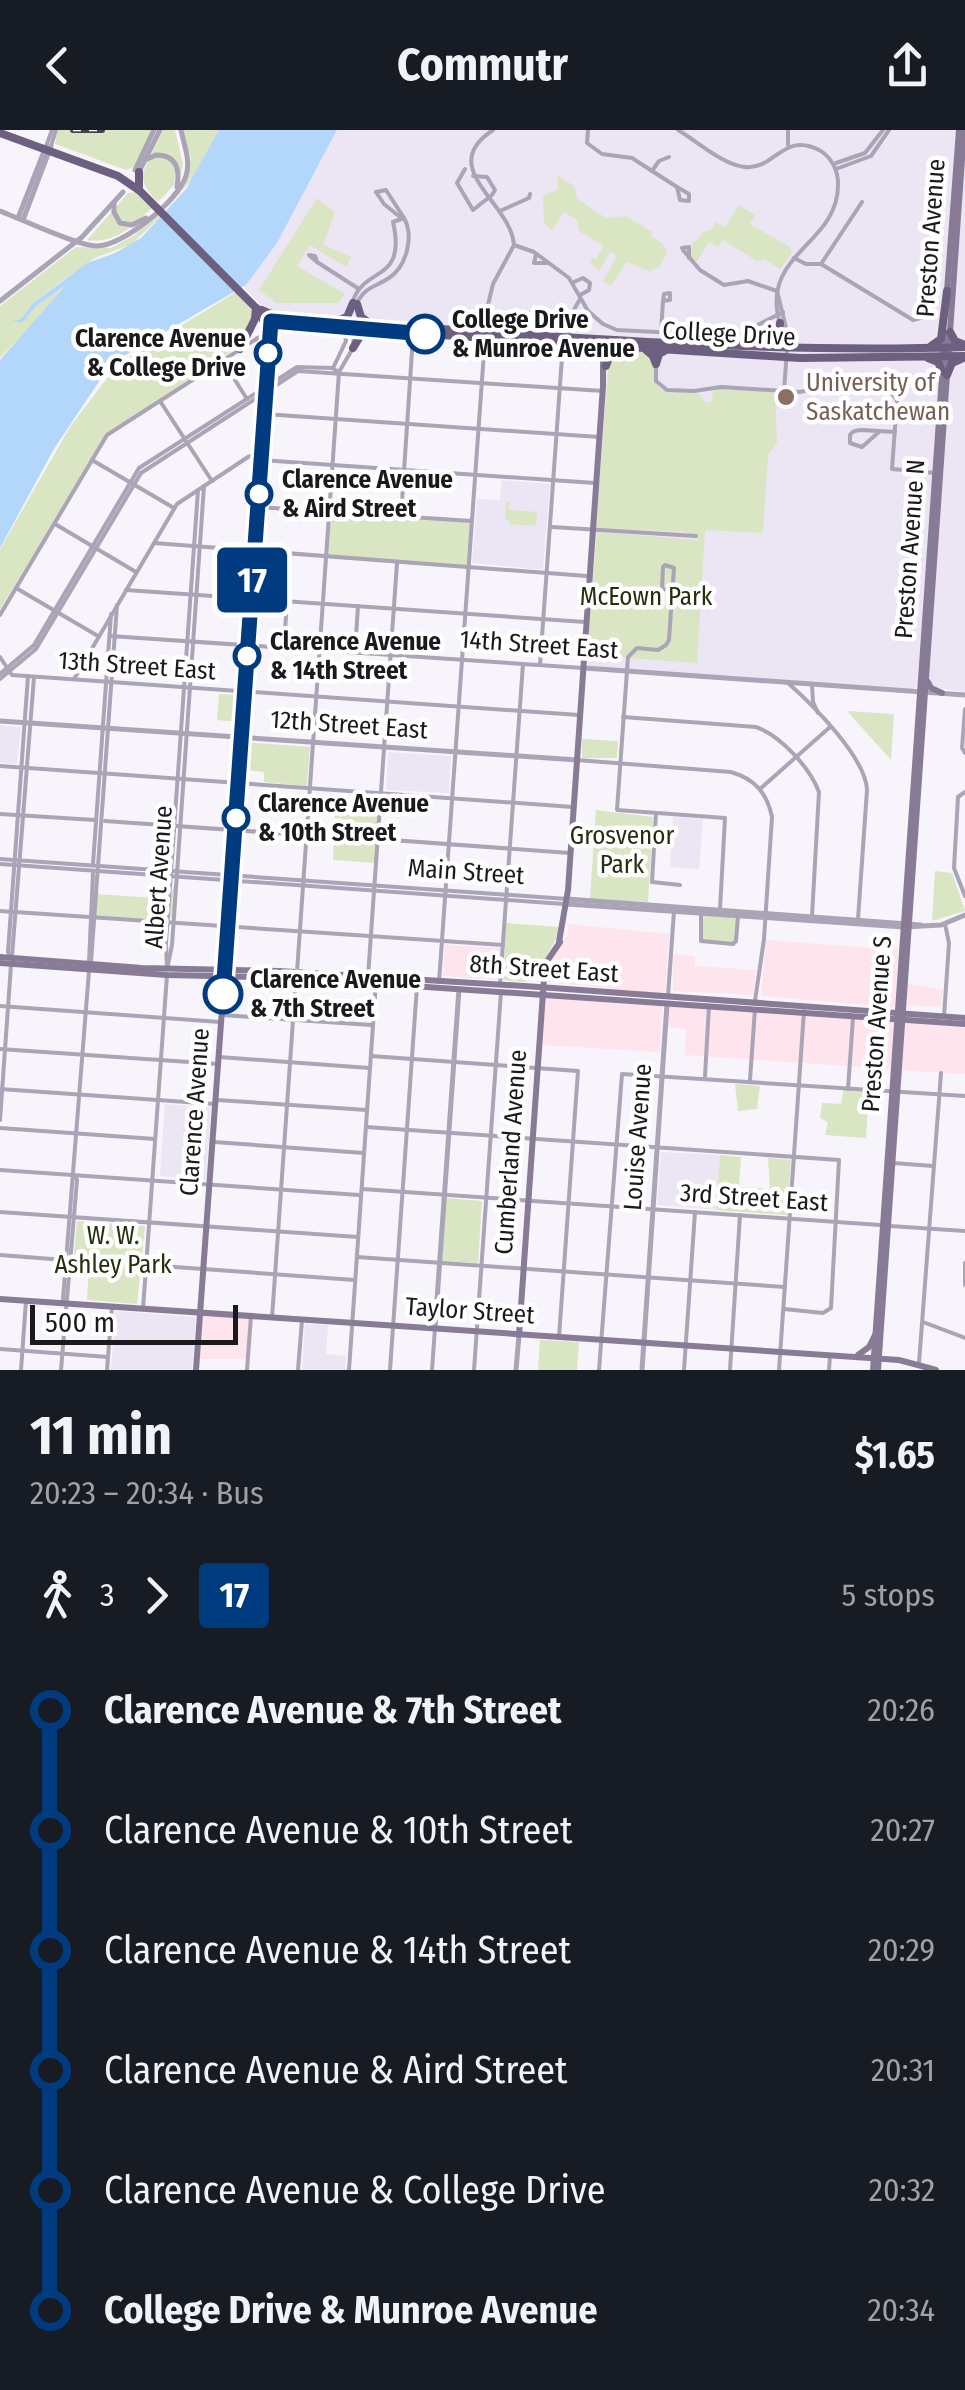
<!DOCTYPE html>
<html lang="en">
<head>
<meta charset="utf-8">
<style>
	:root { --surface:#171b24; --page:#20242c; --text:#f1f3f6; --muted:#9ea1a6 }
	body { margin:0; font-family:"Fira Sans Condensed",sans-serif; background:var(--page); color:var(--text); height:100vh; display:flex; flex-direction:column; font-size:38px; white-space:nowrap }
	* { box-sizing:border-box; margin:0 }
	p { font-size:32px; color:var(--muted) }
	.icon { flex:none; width:55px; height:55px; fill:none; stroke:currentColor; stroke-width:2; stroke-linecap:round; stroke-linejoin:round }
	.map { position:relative; height:1240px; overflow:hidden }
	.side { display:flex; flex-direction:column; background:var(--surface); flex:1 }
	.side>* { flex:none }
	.badge { padding:0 20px; border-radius:8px; font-size:35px; line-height:65px }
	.scale { position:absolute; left:30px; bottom:25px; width:208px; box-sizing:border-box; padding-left:10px; border:5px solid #1a191b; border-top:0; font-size:28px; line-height:35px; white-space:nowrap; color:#1a191b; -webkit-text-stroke:8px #fff; paint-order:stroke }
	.map>.badge { position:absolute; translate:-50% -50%; box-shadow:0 0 0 5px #fff }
	.legs { display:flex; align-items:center; gap:15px; height:110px; padding:0 30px; font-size:32px }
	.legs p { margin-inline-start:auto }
	.headline { display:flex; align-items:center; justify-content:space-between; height:170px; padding:0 30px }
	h1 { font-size:55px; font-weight:700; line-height:75px }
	ul { padding:0 30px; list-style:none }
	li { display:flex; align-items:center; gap:35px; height:120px; font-size:38px }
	li i { display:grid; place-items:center; width:15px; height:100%; margin:0 12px; background:currentColor }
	li i::after { content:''; width:25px; height:25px; margin:-12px; border:8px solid; border-radius:50%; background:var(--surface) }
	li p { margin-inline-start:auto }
	li:first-child i { background:linear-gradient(#0000 50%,currentColor 0) }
	li:last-child i { background:linear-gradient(currentColor 50%,#0000 0) }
	header { display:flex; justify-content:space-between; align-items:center; height:130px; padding:0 30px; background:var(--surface); font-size:45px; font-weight:700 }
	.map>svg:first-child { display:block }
</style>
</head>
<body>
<header><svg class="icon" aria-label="back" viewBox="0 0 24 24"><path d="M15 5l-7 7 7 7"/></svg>Commutr<svg class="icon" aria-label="share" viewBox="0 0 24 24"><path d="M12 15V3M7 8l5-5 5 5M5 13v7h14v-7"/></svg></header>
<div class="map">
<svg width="965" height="1240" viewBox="0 0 965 1240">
	<rect width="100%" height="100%" fill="#f7f4fb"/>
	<!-- commercial -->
	<g fill="#fde4ed">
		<polygon points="568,794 669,804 665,864 548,852 549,831 568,805"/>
		<polygon points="766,810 898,820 895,874 893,877 761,866"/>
		<polygon points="445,815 500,818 498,850 443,846"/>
		<polygon points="673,824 695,826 695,836 756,840 753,865 673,861"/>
		<polygon points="907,853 943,860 941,877 907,875"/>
		<polygon points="545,868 662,876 660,922 541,915"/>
		<polygon points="667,873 897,889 894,939 685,925 686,899 666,897"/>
		<polygon points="902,890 965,894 965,944 899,940"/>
		<polygon points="202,1185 251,1186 248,1229 197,1229"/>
	</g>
	<!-- built -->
	<g fill="#ece5f4">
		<polygon points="337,0 965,0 965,562 918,555 913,559 812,555 588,536 609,207 281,183 263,177 244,157 277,113"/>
		<polygon points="502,350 550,354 543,440 472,433 477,369 500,370"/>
		<polygon points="0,595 21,597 17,634 0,633"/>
		<polygon points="388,622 451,626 449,663 386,660"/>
		<polygon points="673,687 703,689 699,739 670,737"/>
		<polygon points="165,974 211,977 206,1051 160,1046"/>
		<polygon points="661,1022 720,1025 716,1080 657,1075"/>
		<polygon points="115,1181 196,1187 192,1240 111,1240"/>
		<polygon points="305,1194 328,1195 326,1224 346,1226 345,1240 302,1240"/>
	</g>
	<!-- green -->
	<g fill="#dae5c3">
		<polygon points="58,0 152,0 136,36 126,40 55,14"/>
		<path d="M163 0H175L183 34 180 48C180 29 168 22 151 25Z"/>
		<polygon points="183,0 219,0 196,44 166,80 189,45 191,29"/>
		<path d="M160 26 167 28 176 37 174 55 158 72C143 57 138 48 149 30Z"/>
		<polygon points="557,45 574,56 577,69 606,88 626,86 652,102 651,106 663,114 667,123 659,137 650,141 626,132 611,156 603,151 617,126 610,122 599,141 590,132 592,128 596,129 604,116 579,101 577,90 564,82 552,100 544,93 543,66 558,59"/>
		<path d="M136 62 152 78C132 96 116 114 87 110L128 63Z"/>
		<polygon points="317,68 335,82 323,115 351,127 346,137 310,115 297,136 345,164 339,173 276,173 259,160"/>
		<polygon points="739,75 755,85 750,94 790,117 792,123 780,139 764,129 757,131 723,110 718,117 709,112 697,132 690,128 693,111 698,110 704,101 712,99 716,92 725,97"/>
		<polygon points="158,85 161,86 132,114 95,128 56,155 33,173 21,189 14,189 22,192 35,177 66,155 36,191 0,228 0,176 76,117 111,118 133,106"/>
		<polygon points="236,162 255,184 239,216 106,305 0,480 0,419 70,297 117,235"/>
		<polygon points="620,221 647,222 654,230 654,249 660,259 699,264 706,273 712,271 713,260 718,259 775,262 777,313 768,325 763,403 705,400 697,533 587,525 597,402 699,410 685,402 596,398 609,231"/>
		<polygon points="506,372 509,372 509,380 537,382 536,396 509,394 509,390 505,390"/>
		<polygon points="329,381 472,391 468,437 326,427"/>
		<polygon points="219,564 239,565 238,592 217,590"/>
		<polygon points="847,581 894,584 891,630"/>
		<polygon points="582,609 618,611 617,628 582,628"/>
		<polygon points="245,612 310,617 307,656 264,652 264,642 244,640"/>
		<polygon points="596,680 653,687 648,772 590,769"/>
		<polygon points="335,684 380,686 376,733 333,730"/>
		<polygon points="935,741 952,743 965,781 932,791"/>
		<polygon points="94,745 97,746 96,764 170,769 175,751 172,789 170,786 168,792 95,787 91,782"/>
		<polygon points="701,784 738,786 735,813 701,811"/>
		<path d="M506 793 561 797C555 817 543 824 537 848L525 852 503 850Z"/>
		<polygon points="735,954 760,956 757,979 738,981"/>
		<polygon points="844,958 869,960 866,1008 825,1005 828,992 820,988 822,973 841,974"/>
		<polygon points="720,1025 741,1027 739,1057 770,1059 768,1028 791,1030 787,1085 716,1080"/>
		<polygon points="446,1068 482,1071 478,1133 442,1131"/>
		<polygon points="77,1091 145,1096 137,1174 87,1170 89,1135 73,1134"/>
		<polygon points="540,1210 579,1212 577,1240 538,1240"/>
	</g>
	<!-- water -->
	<polygon fill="#b3d7fa" points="219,0 337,0 277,113 246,155 122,227 100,250 54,319 0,418 0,230 66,155 35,177 22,193 12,190 21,189 33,173 87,133 115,123 141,108 186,59"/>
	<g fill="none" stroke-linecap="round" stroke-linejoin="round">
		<!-- minor -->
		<g stroke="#aba3b6" stroke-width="4">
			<path d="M493 0C435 38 511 72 514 115"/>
			<polyline points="588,0 587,13 602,24 632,28 677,57"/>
			<path d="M678 0C697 11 723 35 745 37 776 40 783 0 821 21 832 29 838 39 838 54 839 115 759 123 780 194"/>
			<polyline points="788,15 788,0"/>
			<polyline points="51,16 56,0"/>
			<polyline points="45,19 52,0"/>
			<polyline points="836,33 865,23 883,0"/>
			<polyline points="465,39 457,53 473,80 492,65 495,60 487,47 473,46"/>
			<polyline points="836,39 871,26 889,0"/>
			<polyline points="652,41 659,31 669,27"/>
			<polygon points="677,57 689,64 689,71 680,70"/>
			<polyline points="376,62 386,60 404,88"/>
			<polyline points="376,62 384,74 400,87"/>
			<polyline points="500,81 529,68 530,64"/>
			<polyline points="514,115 534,122 569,148 588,181 603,194 617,200 736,206 783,182"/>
			<polyline points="682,118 689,117 689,128"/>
			<polyline points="683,120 700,140 724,155 748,151 777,161"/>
			<polyline points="536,124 534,133 547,133"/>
			<polyline points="794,128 806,134 821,134 913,190 924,187 930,172"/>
			<polyline points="317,132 309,125 315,126 317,132 359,159"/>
			<polyline points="821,134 862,72"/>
			<polyline points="574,152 583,148 590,153 589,160 580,165"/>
			<polyline points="777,161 788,206 784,261"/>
			<path d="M353 171C364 136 407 153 393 92L404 88C414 106 407 136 389 148 375 157 365 157 357 173"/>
			<polyline points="487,179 493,154 514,115"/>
			<polyline points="661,202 663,171 670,170 670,163 664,164 663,171"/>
			<polyline points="569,207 571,185 580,169"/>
			<polyline points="223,231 247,269"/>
			<polyline points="656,235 656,251 667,260 694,261 721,257 800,262 828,255 889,260 897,270 892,339 935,343"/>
			<polyline points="333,238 346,211 344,201"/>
			<polyline points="160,271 212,351"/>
			<polyline points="264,284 599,307"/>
			<path d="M880 301 862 317 850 313V305C852 301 857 300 862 300L895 302"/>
			<polyline points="92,330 174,378"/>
			<polyline points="261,330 595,353"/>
			<polyline points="258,377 472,391"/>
			<polyline points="401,386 413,206"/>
			<polyline points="55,394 136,442"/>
			<polyline points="552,397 696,406"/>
			<polyline points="154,413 587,446"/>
			<polyline points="16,458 98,506"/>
			<polyline points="126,460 585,492"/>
			<polyline points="672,460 662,459 663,437 665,435 674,438 672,466 669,510 666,515 658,520 637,518 628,527 617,680 725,688 720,779"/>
			<polyline points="0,485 107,305 261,206 269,206"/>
			<polyline points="110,506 583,538"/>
			<polyline points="284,516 287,471"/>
			<polyline points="355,521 358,476"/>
			<polyline points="0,527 12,545 579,585"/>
			<polyline points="540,535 563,213"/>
			<polyline points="0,544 34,515 139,338 297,237 332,238 339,242"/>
			<polyline points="0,549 36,519 141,343 298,241 603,261"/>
			<polyline points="74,549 177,374 248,327 262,322"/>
			<path d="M788 553C813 575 866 628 867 660L858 789"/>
			<polyline points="812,555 813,572 818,583"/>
			<polyline points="965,579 962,618 965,623"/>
			<path d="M623 587 756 597C781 606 810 638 819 662L812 786"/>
			<path d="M577 630 731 642C755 649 767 663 772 687L764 809 755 871"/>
			<polyline points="0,636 573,677"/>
			<polyline points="760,659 830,597"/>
			<polyline points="965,662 958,667 954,738 965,766"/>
			<polyline points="656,683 652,752 680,755"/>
			<polyline points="0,684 95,690"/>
			<polyline points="105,691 304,705"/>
			<polyline points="378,709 570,723"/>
			<polyline points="0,729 567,769"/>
			<polyline points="0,734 564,774"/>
			<polyline points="93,734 111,484"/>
			<polyline points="0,781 503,815"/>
			<polyline points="701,784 701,811 733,814 736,811 738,786"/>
			<polyline points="12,826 34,547"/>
			<polyline points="11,828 8,822 28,546"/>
			<polyline points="91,832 117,475"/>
			<polyline points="89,833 93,743"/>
			<polyline points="167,839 172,815 204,356"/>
			<polyline points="167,839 166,813 198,360"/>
			<polyline points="297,842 339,242 353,218 354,202"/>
			<polyline points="368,847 397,433"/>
			<polyline points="439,852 485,208"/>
			<polyline points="500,854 523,534"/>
			<polyline points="668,866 674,781"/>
			<polyline points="0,876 220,892"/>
			<polyline points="222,885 372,895"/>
			<polyline points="944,886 949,813 945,794"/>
			<polyline points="0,919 218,934"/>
			<polyline points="371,926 578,941 559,1207"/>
			<polyline points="219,927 369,938"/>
			<polyline points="705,946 709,876"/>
			<polyline points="750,950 755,879"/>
			<polyline points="0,959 215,974"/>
			<polyline points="848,959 853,888"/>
			<polyline points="217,970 367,980"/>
			<polyline points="0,990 11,835"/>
			<polyline points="366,997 839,1030 831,1178 823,1183 784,1179"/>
			<polyline points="0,998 155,1009"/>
			<polyline points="214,1012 364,1023"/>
			<polyline points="893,1033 933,1036"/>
			<polyline points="0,1040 359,1065"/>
			<polyline points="362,1059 880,1095"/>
			<polyline points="0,1082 358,1107"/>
			<polyline points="890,1096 965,1101"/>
			<polyline points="0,1125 65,1130"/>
			<polyline points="357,1127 785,1157"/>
			<polyline points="965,1133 965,1155"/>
			<polyline points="147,1135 355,1150"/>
			<polyline points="66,1173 63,1169 89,841"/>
			<polyline points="143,1179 167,845"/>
			<polyline points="272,1188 296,848"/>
			<polyline points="923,1192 965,1208"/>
			<polyline points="0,1219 108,1227"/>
			<polyline points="919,1233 941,943"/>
			<polyline points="21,1240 26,1171"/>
			<polyline points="61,1240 77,1050 74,1045"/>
			<polyline points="107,1240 112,1176"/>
			<polyline points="247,1240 251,1186"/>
			<polyline points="298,1240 302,1190"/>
			<polyline points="349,1240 376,852"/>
			<polyline points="390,1240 417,856"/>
			<polyline points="432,1240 435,1198"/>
			<polyline points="474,1240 501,862"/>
			<polyline points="599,1240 622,944 965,966"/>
			<polyline points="684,1240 695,1082"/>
			<polyline points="730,1240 740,1085"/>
			<polyline points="779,1240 804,881"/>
			<polyline points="829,1240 830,1226"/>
		</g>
		<!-- tertiary -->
		<g stroke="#aba3b6" stroke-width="5">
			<path d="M145 30 156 25C177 25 180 40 177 57"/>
			<polyline points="135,40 154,0"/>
			<polyline points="139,42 160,0"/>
			<polyline points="114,72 114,82 120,93 132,95 146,88"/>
			<path d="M0 81C21 89 78 116 96 116 122 117 178 71 186 46 191 31 184 15 181 0"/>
			<polyline points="18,88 45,19"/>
			<polyline points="23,90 51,16"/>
			<polyline points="0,171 82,107 123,62"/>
			<polyline points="584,538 965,565"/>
			<polyline points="0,591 577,630"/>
			<polyline points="567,769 921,795"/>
			<polyline points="567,774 904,797 941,795 965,785"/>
			<polyline points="435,1198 459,859"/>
			<polyline points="516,1240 519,1205"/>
			<polyline points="642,1240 667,874"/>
		</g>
		<!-- secondary -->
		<g stroke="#877b96" stroke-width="6">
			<polyline points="947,161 959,0"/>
			<polyline points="928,552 931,558 942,563"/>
			<polyline points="559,812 568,760 603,256 603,211"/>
			<polyline points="0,827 142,838 279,841 539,857 965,888"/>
			<polyline points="0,833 167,845 296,848 965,894"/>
			<polyline points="0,1169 899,1230 936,1240"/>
			<polyline points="519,1205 545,834 560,812"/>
			<polyline points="858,1225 869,1217 875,1205"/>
			<polyline points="196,1240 272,185"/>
			<polyline points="873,1240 945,204"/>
			<polyline points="878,1240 964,0"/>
		</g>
		<!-- primary -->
		<g stroke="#6d5f7f" stroke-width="8">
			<polyline points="0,3 118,46 140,61"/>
			<polyline points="139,42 139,56"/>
			<polyline points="357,174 361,187 371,194"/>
			<polyline points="256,178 278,192 364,200 800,228 965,226"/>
			<path d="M262 180C294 196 387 196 427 198 606 210 785 223 965 217"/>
			<polyline points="261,185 269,205"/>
			<polyline points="337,191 347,187 353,173"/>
			<polyline points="471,198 481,194 487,180"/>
			<polyline points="950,202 955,211 965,215"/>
			<polyline points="767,215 779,208 780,193"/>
			<polyline points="931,216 941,209 947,161"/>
			<polyline points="353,218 364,200"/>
			<polyline points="240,219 255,189 256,178"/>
			<polyline points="646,220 653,226 656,234 659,224 666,220"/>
			<polyline points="928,228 938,232 942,241"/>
			<polyline points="606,236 610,225 621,218"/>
			<polyline points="947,245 952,233 963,228"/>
		</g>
		<!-- rail casing -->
		<g stroke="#454447" stroke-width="6">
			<polyline id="rail" points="73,0 102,0"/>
		</g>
		<!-- rail -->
		<use href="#rail" stroke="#fff" stroke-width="2.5" stroke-dasharray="8" stroke-linecap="butt"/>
		<!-- primary-bridge -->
		<polyline stroke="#6d5f7f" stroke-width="8" points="140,61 256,178"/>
	</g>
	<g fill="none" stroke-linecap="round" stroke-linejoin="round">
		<!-- line-1 casing -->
		<g stroke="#fff" stroke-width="22">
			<polyline id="line-1" points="223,864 271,191 425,204"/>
		</g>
		<!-- line-1 -->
		<use href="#line-1" stroke="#003b80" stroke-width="15"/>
	</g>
	<!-- markers -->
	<g fill="#fff" stroke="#003b80" stroke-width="5">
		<circle cx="425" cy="204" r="18"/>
		<circle cx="268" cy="223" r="12"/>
		<circle cx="259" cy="364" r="12"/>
		<circle cx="247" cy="526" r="12"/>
		<circle cx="236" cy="688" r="12"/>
		<circle cx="223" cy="864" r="18"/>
	</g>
	<circle fill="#8d6e63" stroke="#fff" stroke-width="4" cx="786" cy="267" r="10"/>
	<g text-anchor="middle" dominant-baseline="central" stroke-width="9" stroke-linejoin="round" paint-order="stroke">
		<!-- street labels -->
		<g font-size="25" fill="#1a191b" stroke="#fff">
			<text transform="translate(931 108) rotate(-86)">Preston Avenue</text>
			<text transform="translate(729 204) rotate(3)">College Drive</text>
			<text transform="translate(910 419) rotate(-86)">Preston Avenue N</text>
			<text transform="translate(539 515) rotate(4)">14th Street East</text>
			<text transform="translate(137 536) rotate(4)">13th Street East</text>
			<text transform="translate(349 595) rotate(4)">12th Street East</text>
			<text transform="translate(466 742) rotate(4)">Main Street</text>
			<text transform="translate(159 747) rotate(-86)">Albert Avenue</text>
			<text transform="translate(544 839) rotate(4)">8th Street East</text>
			<text transform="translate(877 894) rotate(-86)">Preston Avenue S</text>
			<text transform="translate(195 982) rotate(-86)">Clarence Avenue</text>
			<text transform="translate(638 1007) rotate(-86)">Louise Avenue</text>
			<text transform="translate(511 1022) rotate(-86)">Cumberland Avenue</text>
			<text transform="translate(754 1068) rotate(4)">3rd Street East</text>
			<text transform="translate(470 1181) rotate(4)">Taylor Street</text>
		</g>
		<!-- stop labels -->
		<g font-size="25" font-weight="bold" fill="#1a191b" stroke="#fff" text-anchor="start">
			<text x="452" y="190">College Drive<tspan x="452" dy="29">&amp; Munroe Avenue</tspan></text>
			<text x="246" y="209" text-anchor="end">Clarence Avenue<tspan x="246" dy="29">&amp; College Drive</tspan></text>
			<text x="282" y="350">Clarence Avenue<tspan x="282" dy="29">&amp; Aird Street</tspan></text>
			<text x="270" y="512">Clarence Avenue<tspan x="270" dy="29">&amp; 14th Street</tspan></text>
			<text x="258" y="674">Clarence Avenue<tspan x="258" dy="29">&amp; 10th Street</tspan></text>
			<text x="250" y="850">Clarence Avenue<tspan x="250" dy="29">&amp; 7th Street</tspan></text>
		</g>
		<!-- education labels -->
		<g font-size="25" fill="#785e54" stroke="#fff" text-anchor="start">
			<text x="806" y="253">University of<tspan x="806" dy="29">Saskatchewan</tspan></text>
		</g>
		<!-- park labels -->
		<g font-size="25" fill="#252e0c" stroke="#fff">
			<text x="646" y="467">McEown Park</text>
			<text x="622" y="706">Grosvenor<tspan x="622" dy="29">Park</tspan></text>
			<text x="113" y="1106">W. W.<tspan x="113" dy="29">Ashley Park</tspan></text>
		</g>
	</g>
</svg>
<div class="scale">500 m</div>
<b class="badge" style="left:252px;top:450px;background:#003b80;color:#fff">17</b>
</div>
<section class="side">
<div class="headline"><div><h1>11 min</h1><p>20:23 – 20:34 · Bus</p></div><b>$1.65</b></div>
<div class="legs"><svg class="icon" aria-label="walk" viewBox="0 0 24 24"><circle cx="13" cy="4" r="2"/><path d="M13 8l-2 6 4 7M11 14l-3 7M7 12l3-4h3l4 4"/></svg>3<svg class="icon" aria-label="forward" viewBox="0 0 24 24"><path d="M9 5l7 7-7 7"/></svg><b class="badge" style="background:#003b80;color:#fff">17</b><p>5 stops</p></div>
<ul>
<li><i style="color:#003b80"></i><b>Clarence Avenue &amp; 7th Street</b><p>20:26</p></li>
<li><i style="color:#003b80"></i><span>Clarence Avenue &amp; 10th Street</span><p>20:27</p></li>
<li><i style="color:#003b80"></i><span>Clarence Avenue &amp; 14th Street</span><p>20:29</p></li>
<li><i style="color:#003b80"></i><span>Clarence Avenue &amp; Aird Street</span><p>20:31</p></li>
<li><i style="color:#003b80"></i><span>Clarence Avenue &amp; College Drive</span><p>20:32</p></li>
<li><i style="color:#003b80"></i><b>College Drive &amp; Munroe Avenue</b><p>20:34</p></li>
</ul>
</section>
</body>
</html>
